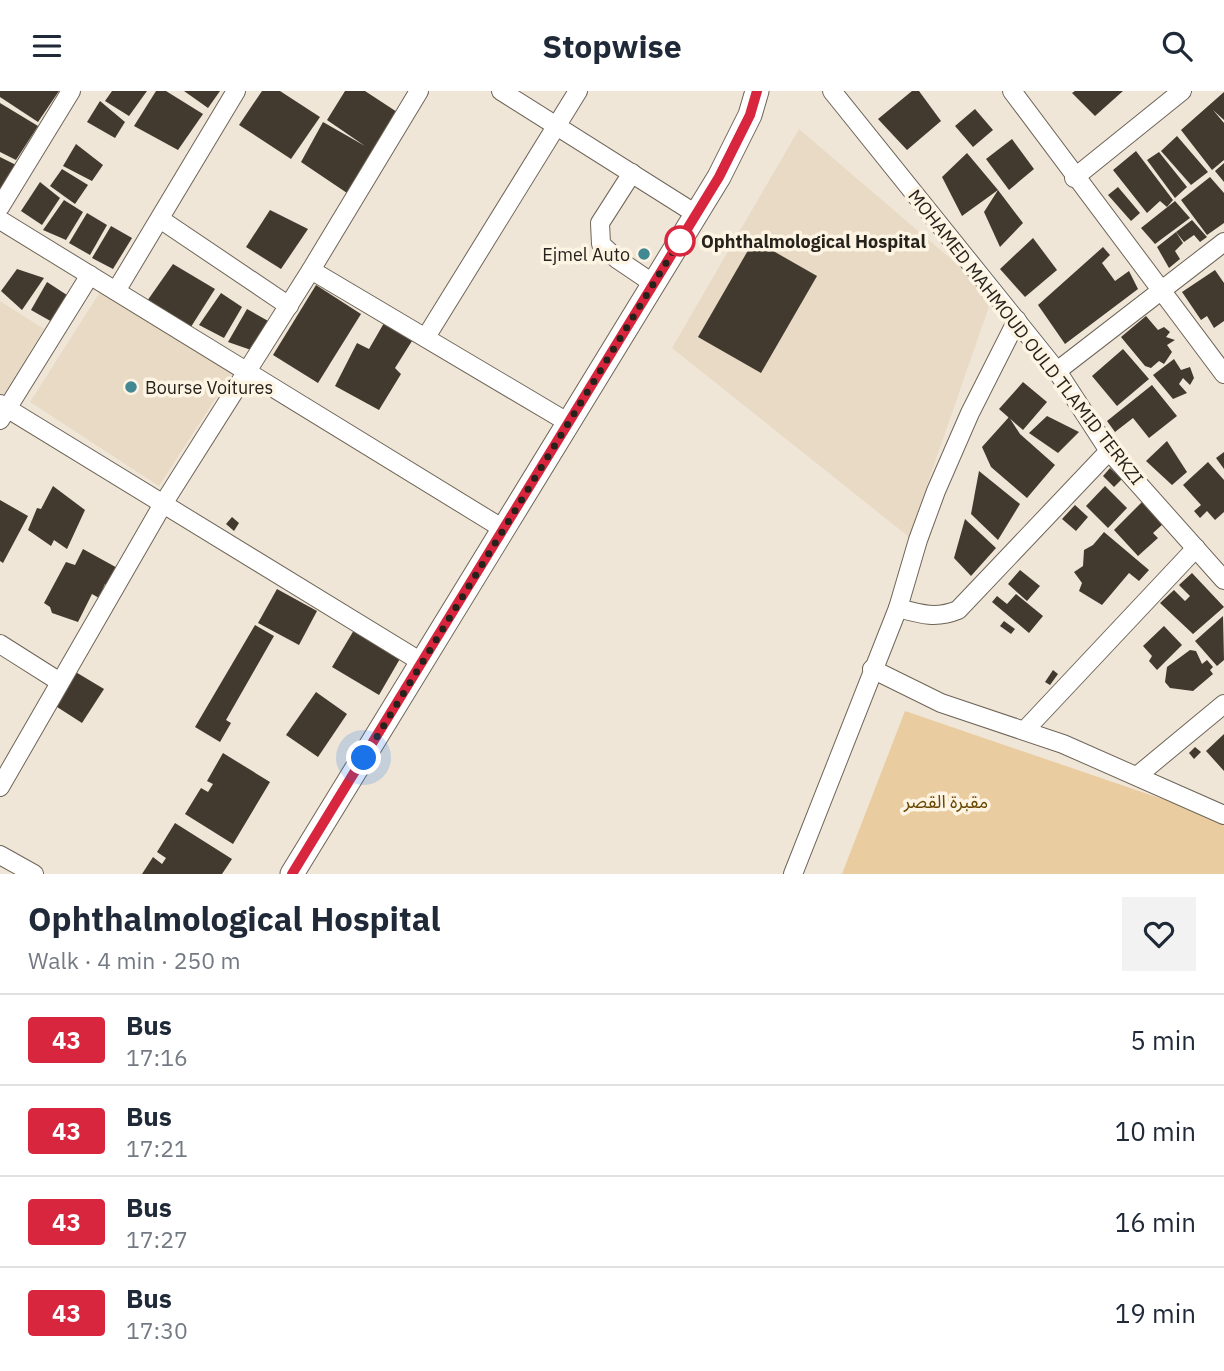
<!DOCTYPE html>
<html lang="en">
<head>
<meta charset="utf-8">
<style>
	:root { --surface:#fff; --page:#f2f2f3; --text:#1f2937; --muted:#747a83; --line:#e0e1e3 }
	body { margin:0; font-family:"IBM Plex Sans","Noto Sans Arabic",sans-serif; background:var(--page); color:var(--text); height:100vh; display:flex; flex-direction:column; font-size:26px; white-space:nowrap }
	* { box-sizing:border-box; margin:0 }
	p { font-size:23px; color:var(--muted) }
	.icon { flex:none; width:38px; height:38px; fill:none; stroke:currentColor; stroke-width:2; stroke-linecap:round; stroke-linejoin:round }
	.map { position:relative; height:783px; overflow:hidden }
	.details { display:flex; flex-direction:column; background:var(--surface); flex:1 }
	.details>* { flex:none }
	.badge { padding:0 14px; border-radius:5px; font-size:24px; line-height:46px }
	.you { position:absolute; width:35px; height:35px; margin:-18px; border:5px solid #fff; border-radius:50%; background:#1a73e8; box-shadow:0 0 0 10px #1a73e833 }
	.map>.badge { position:absolute; translate:-50% -50%; box-shadow:0 0 0 4px #fff }
	.round { display:grid; place-items:center; flex:none; width:74px; height:74px; border-radius:0px; background:var(--page) }
	.overview { display:flex; align-items:center; justify-content:space-between; height:119px; padding:0 28px }
	h1 { font-size:33px; font-weight:700; line-height:52px }
	ul { padding:0; list-style:none }
	li { display:flex; align-items:center; gap:21px; height:91px; padding:0 28px; border-top:2px solid var(--line) }
	li div { flex:1 }
	li b { display:block; font-size:26px }
	li em { font-style:normal }
	li .badge { min-width:77px; font-weight:700; text-align:center }
	header { display:flex; justify-content:space-between; align-items:center; height:91px; padding:0 28px; background:var(--surface); font-size:32px; font-weight:700 }
	.map>svg:first-child { display:block }
</style>
</head>
<body>
<header><svg class="icon" aria-label="menu" viewBox="0 0 24 24"><path d="M4 6h16M4 12h16M4 18h16"/></svg>Stopwise<svg class="icon" aria-label="search" viewBox="0 0 24 24"><circle cx="10" cy="10" r="6"/><path d="M15 15l6 6"/></svg></header>
<div class="map">
<svg width="1224" height="783" viewBox="0 0 1224 783">
	<rect width="100%" height="100%" fill="#f0e6d7"/>
	<!-- built -->
	<g fill="#e8dac5">
		<polygon points="799,38 993,204 909,446 672,257"/>
		<polygon points="102,198 232,282 159,395 30,311"/>
		<polygon points="0,210 44,238 3,304 0,302"/>
	</g>
	<!-- green -->
	<polygon fill="#e9cc9f" points="905,620 1218,727 1224,730 1224,783 842,783"/>
	<!-- building -->
	<g fill="#423a2e">
		<polygon points="0,0 59,0 38,31 0,6"/>
		<polygon points="112,0 147,0 129,25 105,10"/>
		<polygon points="156,0 166,0 203,23 178,59 134,35"/>
		<polygon points="184,0 220,0 208,17"/>
		<polygon points="262,0 280,0 320,26 291,68 239,34"/>
		<polygon points="345,0 365,0 397,21 373,60 375,61 347,102 301,71 323,31 365,55 327,29"/>
		<polygon points="912,0 919,0 941,30 907,59 878,28"/>
		<polygon points="1075,0 1123,0 1095,25 1072,2"/>
		<polygon points="1224,1 1224,29 1213,19 1224,32 1224,69 1212,79 1181,39"/>
		<polygon points="100,10 125,31 115,47 87,31"/>
		<polygon points="0,12 38,35 16,69 0,61"/>
		<polygon points="975,18 993,39 973,56 955,35"/>
		<polygon points="1177,45 1208,81 1191,94 1161,60"/>
		<polygon points="1012,48 1034,78 1009,99 986,68"/>
		<polygon points="76,53 103,74 92,90 63,75"/>
		<polygon points="1136,60 1173,109 1167,116 1160,110 1147,122 1113,79"/>
		<polygon points="1159,61 1187,96 1175,107 1147,69"/>
		<polygon points="967,62 998,99 1023,132 1000,156 984,121 998,99 962,125 942,86"/>
		<polygon points="0,66 18,75 0,102"/>
		<polygon points="1224,72 1224,91 1215,80"/>
		<polygon points="62,78 88,94 75,113 50,95"/>
		<polygon points="1210,86 1224,102 1224,132 1207,144 1181,109"/>
		<polygon points="40,91 60,107 42,134 21,120"/>
		<polygon points="1118,96 1140,122 1131,130 1108,104"/>
		<polygon points="64,109 83,121 66,149 43,139"/>
		<polygon points="1175,110 1190,127 1155,153 1141,137"/>
		<polygon points="270,119 308,138 281,178 246,156"/>
		<polygon points="87,122 107,134 90,164 69,152"/>
		<polygon points="1192,129 1207,146 1200,151 1194,144 1184,151 1176,141"/>
		<polygon points="111,135 132,147 113,178 92,167"/>
		<polygon points="1176,141 1183,152 1175,160 1180,168 1169,177 1157,156"/>
		<polygon points="1033,147 1057,179 1025,206 1000,178"/>
		<polygon points="754,149 817,185 761,282 698,246"/>
		<polygon points="1103,156 1110,164 1102,172 1115,190 1129,180 1138,198 1065,253 1038,214"/>
		<polygon points="173,173 215,198 189,239 145,213"/>
		<polygon points="17,178 44,187 22,219 1,200"/>
		<polygon points="1215,179 1224,192 1224,230 1214,237 1207,225 1201,229 1182,201"/>
		<polygon points="47,191 70,206 54,232 31,219"/>
		<polygon points="316,194 361,223 318,292 273,264"/>
		<polygon points="221,202 242,216 224,247 199,234"/>
		<polygon points="247,218 270,231 251,259 228,251"/>
		<polygon points="1146,225 1158,239 1164,236 1170,241 1166,246 1175,249 1167,254 1172,261 1164,273 1159,270 1151,277 1145,275 1121,246"/>
		<polygon points="384,232 412,250 395,277 401,283 379,319 335,295 357,252 369,258"/>
		<polygon points="1123,258 1149,288 1117,315 1092,285"/>
		<polygon points="1174,268 1181,279 1190,276 1194,287 1190,294 1183,287 1179,293 1187,302 1173,308 1153,284"/>
		<polygon points="1023,291 1047,311 1023,339 999,318"/>
		<polygon points="1152,294 1177,325 1149,347 1133,327 1115,341 1107,330"/>
		<polygon points="1047,325 1079,341 1058,362 1029,342"/>
		<polygon points="1009,326 1020,343 1055,374 1027,407 991,376 982,356"/>
		<polygon points="1167,350 1187,381 1172,394 1146,370"/>
		<polygon points="1224,361 1224,378 1216,367"/>
		<polygon points="1208,371 1224,389 1224,421 1215,429 1207,420 1200,427 1194,420 1201,414 1183,394"/>
		<polygon points="1110,377 1122,388 1114,396 1103,385"/>
		<polygon points="979,380 1020,413 998,449 971,423"/>
		<polygon points="53,395 85,419 67,458 54,449 51,455 28,439 37,417 41,418"/>
		<polygon points="1105,395 1127,417 1108,437 1086,415"/>
		<polygon points="0,409 28,425 3,472 0,470"/>
		<polygon points="1142,411 1163,433 1153,442 1158,447 1138,465 1114,439"/>
		<polygon points="1075,414 1088,426 1076,440 1062,428"/>
		<polygon points="232,426 239,432 234,440 226,433"/>
		<polygon points="965,428 996,457 971,485 954,467"/>
		<polygon points="1104,441 1149,479 1139,490 1129,482 1102,514 1079,500 1082,492 1074,481 1083,475 1084,459 1093,454"/>
		<polygon points="83,458 121,479 110,496 105,493 99,507 92,503 78,531 52,522 50,516 44,512 66,471 75,474"/>
		<polygon points="1020,479 1040,495 1027,510 1008,493"/>
		<polygon points="1192,482 1224,516 1193,543 1160,512 1174,499 1185,510 1190,505 1179,494"/>
		<polygon points="277,498 317,520 299,554 258,532"/>
		<polygon points="1016,503 1043,525 1029,542 992,511 997,505 1007,513"/>
		<polygon points="1223,525 1224,569 1217,575 1195,550"/>
		<polygon points="1004,530 1015,538 1011,543 1000,535"/>
		<polygon points="255,534 274,545 226,629 231,632 220,651 195,636"/>
		<polygon points="1164,535 1182,554 1157,579 1149,570 1152,565 1143,555"/>
		<polygon points="354,539 401,566 379,604 332,576"/>
		<polygon points="1190,559 1196,560 1202,573 1207,569 1213,576 1210,579 1213,583 1193,600 1170,597 1165,591 1167,576"/>
		<polygon points="1053,579 1058,583 1050,594 1045,591"/>
		<polygon points="74,580 104,598 82,632 54,614"/>
		<polygon points="316,601 347,623 318,666 286,644"/>
		<polygon points="1224,643 1224,680 1206,660"/>
		<polygon points="1195,656 1201,661 1194,668 1189,662"/>
		<polygon points="223,662 270,691 233,753 185,723 201,697 208,701 213,693 207,690"/>
		<polygon points="175,732 232,768 222,783 142,783 153,766 162,773 166,767 157,761"/>
	</g>
	<g fill="none" stroke-linecap="round" stroke-linejoin="round">
		<!-- minor casing -->
		<g stroke="#6e6558" stroke-width="20">
			<g id="minor">
				<polyline points="501,0 696,123"/>
				<polyline points="832,0 1057,280 1109,360 1224,489"/>
				<polyline points="1012,0 1224,283"/>
				<polyline points="632,82 600,132 601,153 617,168 654,193"/>
				<polyline points="1074,87 1182,0"/>
				<polyline points="0,116 71,0"/>
				<polyline points="160,128 289,215"/>
				<polyline points="0,129 505,439"/>
				<polyline points="311,179 569,332"/>
				<polyline points="116,200 236,0"/>
				<polyline points="426,246 578,0"/>
				<polyline points="1057,280 1224,151"/>
				<polyline points="0,313 423,572"/>
				<polyline points="0,329 90,184"/>
				<path d="M898 517C920 523 936 528 958 519L1109 360"/>
				<polyline points="0,553 60,591"/>
				<polyline points="872,578 941,612 1063,653 1224,724"/>
				<polyline points="1025,639 1196,457"/>
				<polyline points="1137,685 1224,613"/>
				<polyline points="0,696 163,413 311,179 419,0"/>
				<polyline points="0,764 34,783"/>
				<polyline points="793,783 898,517 918,449 936,400 970,322 1017,229"/>
			</g>
		</g>
		<!-- major casing -->
		<g stroke="#6e6558" stroke-width="25">
			<polyline id="major" points="292,783 719,86 750,24 757,0"/>
		</g>
		<!-- minor -->
		<use href="#minor" stroke="#fff" stroke-width="18"/>
		<!-- major -->
		<use href="#major" stroke="#fff" stroke-width="23"/>
	</g>
	<g fill="none" stroke-linecap="round" stroke-linejoin="round">
		<!-- line casing -->
		<g stroke="#fff" stroke-width="16">
			<polyline id="line" points="292,783 719,86 750,24 757,0"/>
		</g>
		<!-- line -->
		<use href="#line" stroke="#d7263d" stroke-width="10"/>
		<!-- walk -->
		<polyline stroke="#26221c" stroke-width="7" stroke-dasharray="0 12.6" points="364,667 682,146 680,150"/>
	</g>
	<!-- markers -->
	<circle fill="#fff" stroke="#d7263d" stroke-width="3.5" cx="680" cy="150" r="14"/>
	<g fill="#418892" stroke="#fef4e4" stroke-width="2.5">
		<circle cx="644" cy="163" r="7"/>
		<circle cx="131" cy="296" r="7"/>
	</g>
	<g text-anchor="middle" dominant-baseline="central" stroke-width="7" stroke-linejoin="round" paint-order="stroke">
		<!-- stop labels -->
		<g font-size="18" font-weight="bold" fill="#26221c" stroke="#fef4e4" text-anchor="start">
			<text x="701" y="150">Ophthalmological Hospital</text>
		</g>
		<!-- poi labels -->
		<g font-size="18" fill="#26221c" stroke="#fef4e4" text-anchor="end">
			<text x="630" y="163">Ejmel Auto</text>
			<text x="145" y="296" text-anchor="start">Bourse Voitures</text>
		</g>
		<!-- street labels -->
		<g font-size="18" fill="#26221c" stroke="#fef4e4">
			<text transform="translate(1026 246) rotate(52)">MOHAMED MAHMOUD OULD TLAMID TERKZI</text>
		</g>
		<!-- park labels -->
		<g font-size="18" fill="#684700" stroke="#fef4e4">
			<text x="946" y="710">مقبرة القصر</text>
		</g>
	</g>
</svg>
<div class="you" style="left:364px;top:667px"></div>
</div>
<section class="details">
<div class="overview"><div><h1>Ophthalmological Hospital</h1><p>Walk · 4 min · 250 m</p></div><a class="round"><svg class="icon" aria-label="heart" viewBox="0 0 24 24"><path d="M12 20l-8-8c-3-5 5-10 8-4 3-6 11-1 8 4z"/></svg></a></div>
<ul>
<li><span class="badge" style="background:#d7263d;color:#fff">43</span><div><b>Bus</b><p>17:16</p></div><em>5 min</em></li>
<li><span class="badge" style="background:#d7263d;color:#fff">43</span><div><b>Bus</b><p>17:21</p></div><em>10 min</em></li>
<li><span class="badge" style="background:#d7263d;color:#fff">43</span><div><b>Bus</b><p>17:27</p></div><em>16 min</em></li>
<li><span class="badge" style="background:#d7263d;color:#fff">43</span><div><b>Bus</b><p>17:30</p></div><em>19 min</em></li>
</ul>
</section>
</body>
</html>
